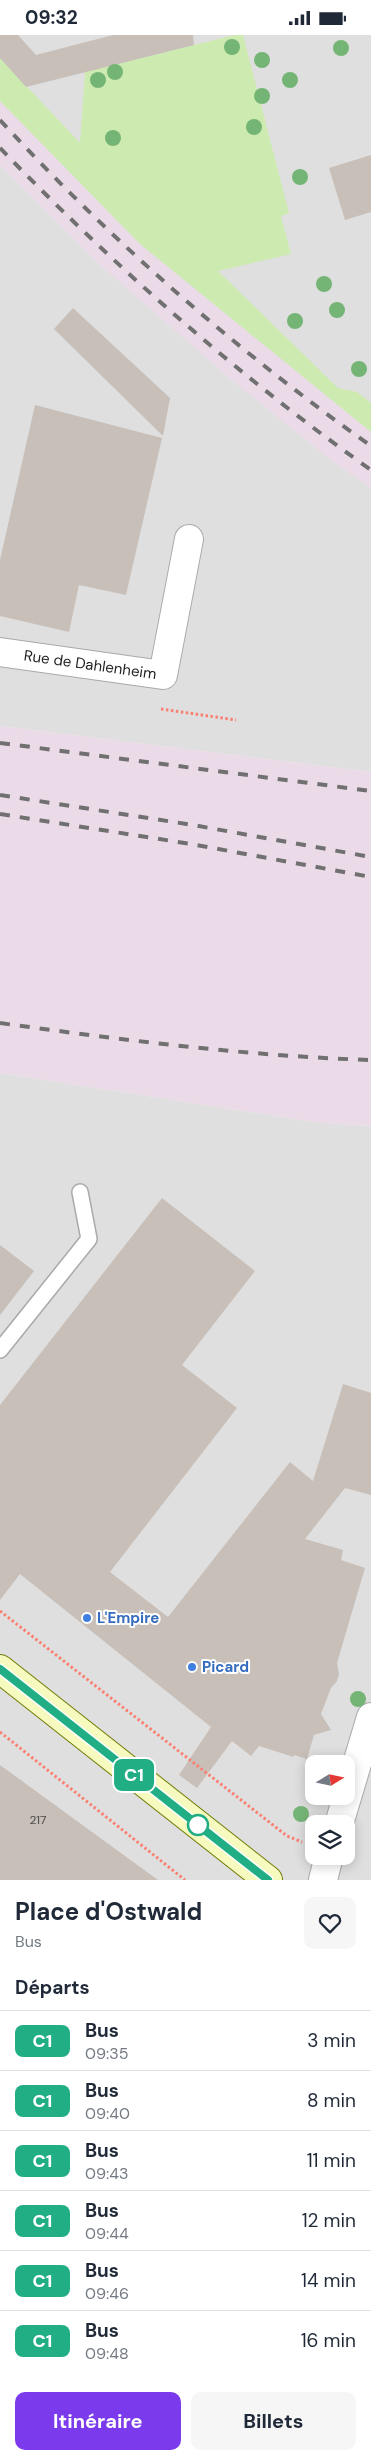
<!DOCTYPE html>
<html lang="fr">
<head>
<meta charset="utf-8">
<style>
	:root { --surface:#fff; --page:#f6f6f7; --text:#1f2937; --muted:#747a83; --line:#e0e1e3; --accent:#7c3aed }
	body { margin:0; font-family:"DM Sans",sans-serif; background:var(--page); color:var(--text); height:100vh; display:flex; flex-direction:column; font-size:19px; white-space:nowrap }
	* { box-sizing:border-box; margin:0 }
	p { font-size:16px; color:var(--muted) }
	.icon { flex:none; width:28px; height:28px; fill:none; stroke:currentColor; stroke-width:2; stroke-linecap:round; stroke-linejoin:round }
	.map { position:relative; height:1845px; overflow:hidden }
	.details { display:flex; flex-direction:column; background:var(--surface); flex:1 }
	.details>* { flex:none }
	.badge { padding:0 10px; border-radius:8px; font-size:18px; line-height:32px }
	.needle { width:32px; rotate:80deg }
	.fabs { position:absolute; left:305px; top:1720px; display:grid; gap:10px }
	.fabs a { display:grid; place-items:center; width:50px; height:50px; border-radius:10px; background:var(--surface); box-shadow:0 2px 12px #0003; font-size:25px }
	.map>.badge { position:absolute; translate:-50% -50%; box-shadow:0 0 0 2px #fff }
	h2 { padding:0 15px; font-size:19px; line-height:45px }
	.round { display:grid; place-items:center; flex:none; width:52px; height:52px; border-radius:10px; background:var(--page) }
	.overview { display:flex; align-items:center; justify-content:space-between; height:85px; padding:0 15px }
	h1 { font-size:24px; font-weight:700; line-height:38px }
	.button { display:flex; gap:10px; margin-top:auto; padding:10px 15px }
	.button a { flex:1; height:58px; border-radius:10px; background:var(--accent); color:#fff; font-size:20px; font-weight:700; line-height:58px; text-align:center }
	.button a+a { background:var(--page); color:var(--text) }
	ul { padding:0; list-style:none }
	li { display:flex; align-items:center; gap:15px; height:60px; padding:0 15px; border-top:1px solid var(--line) }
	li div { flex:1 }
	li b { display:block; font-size:19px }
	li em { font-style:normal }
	li .badge { min-width:55px; font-weight:700; text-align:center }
	.status { display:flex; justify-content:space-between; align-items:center; height:35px; padding:0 25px; background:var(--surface); direction:ltr }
	.status svg { height:14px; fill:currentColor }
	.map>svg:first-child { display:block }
</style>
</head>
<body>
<div class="status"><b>09:32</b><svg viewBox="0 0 49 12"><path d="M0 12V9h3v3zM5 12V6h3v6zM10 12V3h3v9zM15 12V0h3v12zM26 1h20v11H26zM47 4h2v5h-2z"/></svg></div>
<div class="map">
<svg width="371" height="1845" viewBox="0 0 371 1845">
	<rect width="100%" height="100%" fill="#f2efe9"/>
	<!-- residential -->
	<g fill="#e0dfdf" fill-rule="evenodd">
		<polygon points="0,0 371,0 371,737 0,691"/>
		<path d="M0 1038 321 1088 371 1091V1845H0ZM314 1729H346V1761H314ZM314 1789H346V1821H314Z"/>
	</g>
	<!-- industrial -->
	<g fill="#ebdbe8">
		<polygon points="0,66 140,209 371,397 371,453 327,422 233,346 99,229 0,130"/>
		<polygon points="0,691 371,737 371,1091 321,1088 0,1038"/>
	</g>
	<!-- grass -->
	<polygon fill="#cdebb0" points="235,0 243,0 289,178 281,181 291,219 218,236 338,353 357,357 371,368 371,397 140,209 0,66 0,23 80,108 85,37"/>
	<!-- building -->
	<g fill="#c7bfb8">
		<polygon points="0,0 18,0 36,20 113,0 193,0 194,10 26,52 0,23"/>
		<polygon points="371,120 371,177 345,185 329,133"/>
		<polygon points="73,273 170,363 163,401 54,294"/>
		<polygon points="35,370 162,403 126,560 79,550 69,597 0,581 0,525"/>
		<polygon points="162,1163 255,1236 182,1330 237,1373 110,1537 168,1582 290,1427 313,1446 343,1349 371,1358 371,1460 345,1453 305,1504 343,1515 341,1525 365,1533 337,1628 339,1639 337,1646 331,1653 321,1679 331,1695 314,1700 307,1724 294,1720 294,1722 259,1711 251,1721 232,1706 197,1753 179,1740 211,1692 20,1539 0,1565 0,1370"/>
		<polygon points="0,1210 34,1236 0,1280"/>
		<polygon points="0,1730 158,1845 0,1845"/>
	</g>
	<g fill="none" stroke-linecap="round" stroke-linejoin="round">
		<!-- service casing -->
		<g stroke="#a9a9a9" stroke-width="18">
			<polyline id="service" points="0,1315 89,1204 80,1157"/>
		</g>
		<!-- minor casing -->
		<g stroke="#a9a9a9" stroke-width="30">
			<g id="minor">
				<path id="s1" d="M0 617 163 640 189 504"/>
				<polyline points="339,1789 371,1682"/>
				<polyline points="323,1845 329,1821"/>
			</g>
		</g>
		<!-- secondary casing -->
		<g stroke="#707d05" stroke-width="30">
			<polyline id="secondary" points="0,1634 268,1845"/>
		</g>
		<!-- path -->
		<g stroke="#fa8072" stroke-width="3" stroke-dasharray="2.5 2.5" stroke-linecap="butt">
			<polyline points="161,674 236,685"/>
			<polyline points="0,1576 287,1801 302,1807"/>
			<polyline points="0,1697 185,1845"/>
		</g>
		<!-- service -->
		<use href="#service" stroke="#fff" stroke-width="15"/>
		<!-- minor -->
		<use href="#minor" stroke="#fff" stroke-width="28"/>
		<!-- secondary -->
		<use href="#secondary" stroke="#f7fabf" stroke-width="28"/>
		<!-- rail -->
		<g stroke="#707070" stroke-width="4" stroke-dasharray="10 10" stroke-linecap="butt">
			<path d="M0 85C111 206 237 316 371 411"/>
			<path d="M0 113C114 231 237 340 371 435"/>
			<polyline points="0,708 371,756"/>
			<polyline points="0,760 193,790 371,822"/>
			<polyline points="0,779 191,809 371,842"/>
			<path d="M0 988C123 1005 247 1021 371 1025"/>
		</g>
	</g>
	<!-- trees -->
	<g fill="#74b475">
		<circle cx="232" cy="12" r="8"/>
		<circle cx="341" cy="13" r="8"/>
		<circle cx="262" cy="25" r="8"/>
		<circle cx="115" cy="37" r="8"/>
		<circle cx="98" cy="45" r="8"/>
		<circle cx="290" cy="45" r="8"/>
		<circle cx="262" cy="61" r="8"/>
		<circle cx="254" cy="92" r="8"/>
		<circle cx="113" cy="103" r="8"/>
		<circle cx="300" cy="142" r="8"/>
		<circle cx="324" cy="249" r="8"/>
		<circle cx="337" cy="275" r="8"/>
		<circle cx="295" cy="286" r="8"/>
		<circle cx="359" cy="334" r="8"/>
		<circle cx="358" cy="1664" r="8"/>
		<circle cx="301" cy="1779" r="8"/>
	</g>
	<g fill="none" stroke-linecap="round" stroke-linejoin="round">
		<!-- line casing -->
		<g stroke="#fff" stroke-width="11">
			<polyline id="line" points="0,1634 268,1845"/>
		</g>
		<!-- line -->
		<use href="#line" stroke="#22ae84" stroke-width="8"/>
	</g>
	<!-- markers -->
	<g fill="#3f7fe0" stroke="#fff" stroke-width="2">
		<circle cx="87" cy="1583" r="5"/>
		<circle cx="192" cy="1632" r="5"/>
	</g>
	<circle fill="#fff" stroke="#22ae84" stroke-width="2.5" cx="198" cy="1790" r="10"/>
	<g text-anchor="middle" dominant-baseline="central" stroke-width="4" stroke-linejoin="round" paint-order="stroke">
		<!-- number labels -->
		<g font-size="12" fill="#4b4948">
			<text x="38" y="1785">217</text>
		</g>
		<!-- street labels -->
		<g font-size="15" fill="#222" stroke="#fff">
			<text stroke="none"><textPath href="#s1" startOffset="91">Rue de Dahlenheim</textPath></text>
		</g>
		<!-- shop labels -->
		<g font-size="15" font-weight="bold" fill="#366cbe" stroke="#fff" text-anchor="start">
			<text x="97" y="1583">L'Empire</text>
			<text x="202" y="1632">Picard</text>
		</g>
	</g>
</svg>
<div class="fabs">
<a><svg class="needle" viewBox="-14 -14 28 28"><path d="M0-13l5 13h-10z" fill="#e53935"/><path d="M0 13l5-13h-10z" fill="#747a83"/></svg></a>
<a><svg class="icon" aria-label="layers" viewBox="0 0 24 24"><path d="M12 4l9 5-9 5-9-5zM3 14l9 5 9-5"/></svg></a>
</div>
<b class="badge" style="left:134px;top:1740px;background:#22ae84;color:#fff">C1</b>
</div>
<section class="details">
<div class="overview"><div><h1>Place d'Ostwald</h1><p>Bus</p></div><a class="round"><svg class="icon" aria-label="heart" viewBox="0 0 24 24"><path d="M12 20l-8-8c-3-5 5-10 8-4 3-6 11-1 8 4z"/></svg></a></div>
<h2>Départs</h2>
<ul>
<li><span class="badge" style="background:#22ae84;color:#fff">C1</span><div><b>Bus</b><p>09:35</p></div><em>3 min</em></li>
<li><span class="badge" style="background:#22ae84;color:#fff">C1</span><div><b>Bus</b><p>09:40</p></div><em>8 min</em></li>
<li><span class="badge" style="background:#22ae84;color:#fff">C1</span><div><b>Bus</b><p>09:43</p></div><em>11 min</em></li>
<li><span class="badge" style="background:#22ae84;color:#fff">C1</span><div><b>Bus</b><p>09:44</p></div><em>12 min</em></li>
<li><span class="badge" style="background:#22ae84;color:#fff">C1</span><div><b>Bus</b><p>09:46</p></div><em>14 min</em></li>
<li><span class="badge" style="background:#22ae84;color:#fff">C1</span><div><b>Bus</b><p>09:48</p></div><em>16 min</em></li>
</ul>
<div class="button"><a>Itinéraire</a><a>Billets</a></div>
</section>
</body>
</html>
